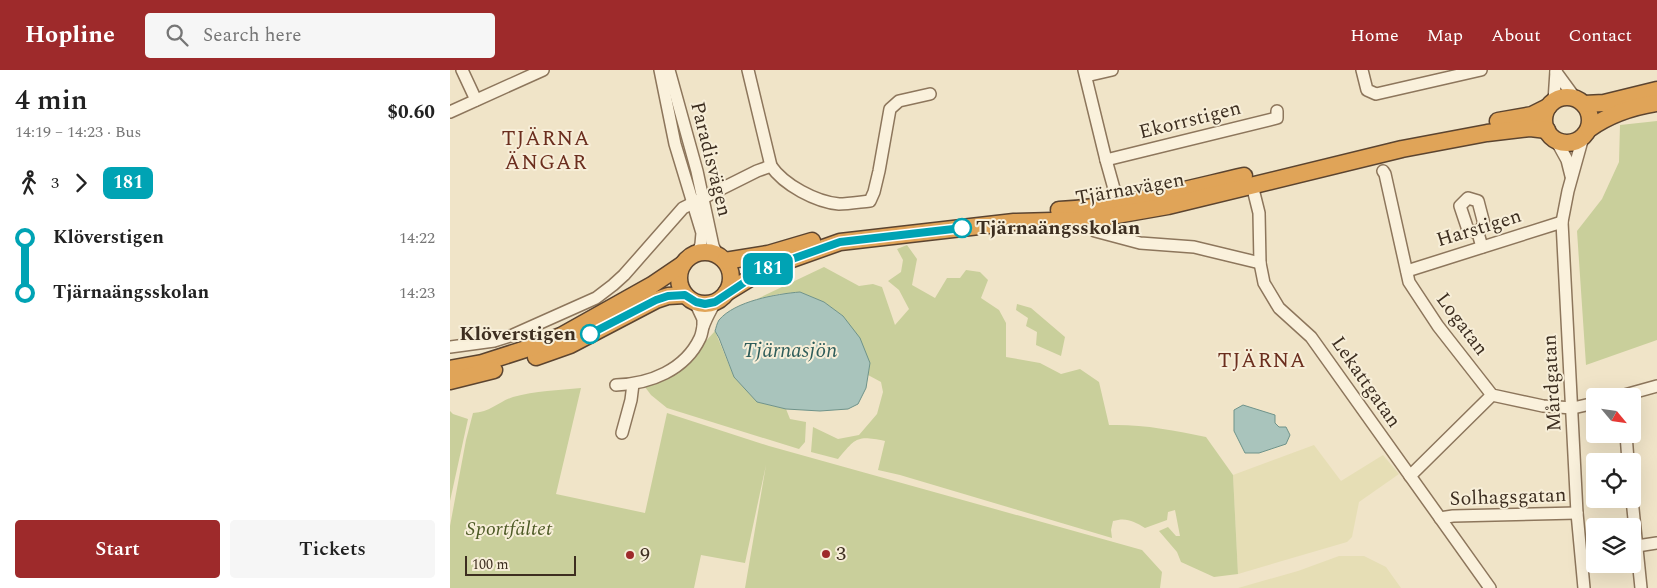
<!DOCTYPE html>
<html lang="en">
<head>
<meta charset="utf-8">
<style>
	:root { --surface:#fff; --page:#f6f6f6; --text:#222; --muted:#767676; --accent:#9e2a2b }
	body { margin:0; font-family:Spectral,serif; background:var(--page); color:var(--text); height:100vh; display:flex; flex-direction:column; font-size:19px; white-space:nowrap }
	* { box-sizing:border-box; margin:0 }
	p { font-size:16px; color:var(--muted) }
	.icon { flex:none; width:28px; height:28px; fill:none; stroke:currentColor; stroke-width:2; stroke-linecap:round; stroke-linejoin:round }
	.map { position:relative; flex:1; overflow:hidden }
	.sheet { display:flex; flex-direction:column; background:var(--surface); width:450px }
	.sheet>* { flex:none }
	.badge { padding:0 10px; border-radius:8px; font-size:18px; line-height:32px }
	.needle { width:32px; rotate:119deg }
	.tools { position:absolute; left:1136px; top:318px; display:grid; gap:10px }
	.tools a { display:grid; place-items:center; width:55px; height:55px; border-radius:5px; background:var(--surface); box-shadow:0 5px 20px #0002; font-size:25px }
	.scale { position:absolute; left:15px; bottom:12px; width:111px; box-sizing:border-box; padding-left:5px; border:2px solid #3d2e20; border-top:0; font-size:14px; line-height:18px; white-space:nowrap; color:#3d2e20; -webkit-text-stroke:4px #f7eed8; paint-order:stroke }
	.map>.badge { position:absolute; translate:-50% -50%; box-shadow:0 0 0 2px #fff }
	.legs { display:flex; align-items:center; gap:8px; height:55px; padding:0 15px; font-size:16px }
	.legs p { margin-inline-start:auto }
	.overview { display:flex; align-items:center; justify-content:space-between; height:85px; padding:0 15px }
	h1 { font-size:28px; font-weight:600; line-height:38px }
	.action { display:flex; gap:10px; margin-top:auto; padding:10px 15px }
	.action a { flex:1; height:58px; border-radius:5px; background:var(--accent); color:#fff; font-size:20px; font-weight:600; line-height:58px; text-align:center }
	.action a+a { background:var(--page); color:var(--text) }
	ul { padding:0 15px; list-style:none }
	li { display:flex; align-items:center; gap:18px; height:55px; font-size:19px }
	li i { display:grid; place-items:center; width:8px; height:100%; margin:0 6px; background:currentColor }
	li i::after { content:''; width:12px; height:12px; margin:-6px; border:4px solid; border-radius:50%; background:var(--surface) }
	li p { margin-inline-start:auto }
	li:first-child i { background:linear-gradient(#0000 50%,currentColor 0) }
	li:last-child i { background:linear-gradient(currentColor 50%,#0000 0) }
	header { display:flex; align-items:center; gap:30px; box-sizing:border-box; height:70px; padding:0 25px; background:var(--accent); color:#fff }
	header strong { font-size:24px }
	nav { display:flex; gap:28px; margin-inline-start:auto; font-size:18px }
	.search { width:350px; height:45px; background:var(--page); display:flex; align-items:center; gap:12px; box-sizing:border-box; padding:0 18px; border-radius:5px; color:var(--muted); font-size:19px }
	main { display:flex; flex:1; min-height:0 }
	.map>svg:first-child { display:block }
</style>
</head>
<body>
<header>
<strong>Hopline</strong>
<div class="search"><svg class="icon" aria-label="search" viewBox="0 0 24 24"><circle cx="10" cy="10" r="6"/><path d="M15 15l6 6"/></svg>Search here</div>
<nav><a>Home</a><a>Map</a><a>About</a><a>Contact</a></nav>
</header>
<main>
<section class="sheet">
<div class="overview"><div><h1>4 min</h1><p>14:19 – 14:23 · Bus</p></div><b>$0.60</b></div>
<div class="legs"><svg class="icon" aria-label="walk" viewBox="0 0 24 24"><circle cx="13" cy="4" r="2"/><path d="M13 8l-2 6 4 7M11 14l-3 7M7 12l3-4h3l4 4"/></svg>3<svg class="icon" aria-label="forward" viewBox="0 0 24 24"><path d="M9 5l7 7-7 7"/></svg><b class="badge" style="background:#00a3b4;color:#fff">181</b></div>
<ul>
<li><i style="color:#00a3b4"></i><b>Klöverstigen</b><p>14:22</p></li>
<li><i style="color:#00a3b4"></i><b>Tjärnaängsskolan</b><p>14:23</p></li>
</ul>
<div class="action"><a>Start</a><a>Tickets</a></div>
</section>
<div class="map">
<svg width="1207" height="518" viewBox="0 0 1207 518">
	<rect width="100%" height="100%" fill="#f0e4c8"/>
	<!-- farmland -->
	<g fill="#e6deb5">
		<polygon points="864,375 891,411 933,385 949,404 909,432 902,467 897,472 788,504 783,405"/>
		<polygon points="889,486 914,486 936,497 951,518 788,518 848,501"/>
	</g>
	<!-- green -->
	<g fill="#c9cf9b">
		<polygon points="1207,51 1207,270 1136,295 1127,161 1152,129 1169,92 1170,55"/>
		<path d="M457 175 467 189 462 215 485 228 497 208H510L516 200 530 202 538 210 531 228 549 240 556 253V287L590 293 611 304 630 299 649 312 659 355C691 354 724 360 756 367L783 405 788 504 764 507 731 492 727 482 709 461 718 457 726 466H730L725 440 718 442 717 450 695 458C684 451 676 447 663 451L661 460 662 468 450 405 428 400 435 371C406 365 406 368 388 389L361 382 363 357 388 369 409 365 427 344 433 322 431 312 418 305 420 293 393 246 374 232 350 222 328 224 307 229 374 197 409 216 423 214 432 217 445 255 459 239 449 220 438 211 451 202 453 190 447 179Z"/>
		<polygon points="567,234 581,238 615,267 611,286 586,275 587,262 576,256 578,248 566,240"/>
		<polygon points="265,261 284,307 307,332 336,339 340,349 356,352 355,372 349,379 217,338 201,325 195,317 226,304"/>
		<path d="M131 318 106 424 195 443 217 343 319 376 692 480 712 502 710 518H295L316 395 295 493 251 485 244 518H0V456L16 370 23 343C41 342 48 332 63 327 85 321 109 320 131 318Z"/>
		<polygon points="0,341 3,344 18,349 0,431"/>
	</g>
	<!-- water -->
	<g fill="#a9c4bc" stroke="#6f938a">
		<path d="M350 222 374 232 393 246 410 268 420 293 416 318 408 334 398 339 370 341 336 339 307 332 284 307 269 268 265 261C266 258 267 253 269 250 285 231 326 224 350 222Z"/>
		<polygon points="793,335 825,345 825,353 829,357 836,357 840,365 836,374 809,383 795,383 784,361 784,340"/>
	</g>
	<g fill="none" stroke-linecap="round" stroke-linejoin="round">
		<!-- minor casing -->
		<g stroke="#8d765c" stroke-width="14">
			<g id="minor">
				<polyline points="12,0 26,30"/>
				<polyline points="210,0 225,74 252,163 251,174 248,183"/>
				<polyline points="219,0 247,101 263,176 268,186"/>
				<polyline points="298,0 321,96"/>
				<polyline points="634,0 656,90 668,133"/>
				<polyline points="912,0 917,20 926,24 1031,0"/>
				<polyline points="1106,2 1125,28"/>
				<polyline points="636,6 662,0"/>
				<polyline points="1104,31 1106,1"/>
				<polyline points="0,42 93,0"/>
				<polyline points="1133,67 1118,121 1112,152 1127,443 1134,518"/>
				<polyline points="1106,70 1117,90 1121,106"/>
				<polyline points="656,90 827,48 827,41"/>
				<polyline points="933,101 935,104 959,212 988,256 1042,325 1093,336 1123,338 1145,333"/>
				<polyline points="802,115 809,143 810,193 814,213 829,238 861,267 1040,518"/>
				<polyline points="645,161 690,173 744,177 810,193"/>
				<polyline points="1028,163 1018,160 1010,136 1018,128 1028,131 1034,154 1028,163 1032,177"/>
				<polyline points="957,201 1112,152"/>
				<polyline points="245,232 253,249 253,256"/>
				<path d="M0 277 44 271 63 265 146 228 163 215 174 205 233 138 307 101 321 96C334 115 366 132 389 134 399 134 410 132 420 131L424 122 429 101 440 39 449 31 480 24"/>
				<path d="M166 315C200 314 235 300 250 268 252 264 252 260 253 257 256 248 261 240 265 232"/>
				<polyline points="1171,326 1207,316"/>
				<polyline points="172,363 181,330 183,314"/>
				<polyline points="1176,364 1178,391"/>
				<polyline points="960,406 1042,325"/>
				<polyline points="1182,429 1191,518"/>
				<polyline points="990,448 1003,446 1127,443"/>
				<polyline points="1187,476 1207,473"/>
			</g>
		</g>
		<!-- highway casing -->
		<g stroke="#5b4430" stroke-width="19">
			<g id="highway">
				<circle cx="1117" cy="50" r="23"/>
				<polyline points="1134,34 1154,33 1207,20"/>
				<polyline points="1048,51 1082,45 1098,37"/>
				<path d="M1139 59C1160 44 1181 37 1207 33"/>
				<path d="M609 140C672 137 733 120 794 106"/>
				<circle cx="255" cy="208" r="26"/>
				<polyline points="275,191 318,184 362,171"/>
				<polyline points="276,223 307,204 328,194 390,172 564,152 638,150 718,136 952,79 1037,63 1080,58 1097,60"/>
				<polyline points="86,287 120,275 206,230 218,226 235,225"/>
				<polyline points="0,299 32,293 82,277 111,266 202,215 233,194"/>
				<polyline points="0,311 44,300"/>
			</g>
		</g>
		<!-- minor -->
		<use href="#minor" stroke="#faf1dc" stroke-width="11"/>
		<!-- highway -->
		<use href="#highway" stroke="#e0a458" stroke-width="16"/>
	</g>
	<g fill="none" stroke-linecap="round" stroke-linejoin="round">
		<!-- line-1 casing -->
		<g stroke="#fff" stroke-width="11">
			<polyline id="line-1" points="140,264 206,230 218,226 235,225 246,232 255,234 265,232 307,204 328,194 390,172 512,158"/>
		</g>
		<!-- line-1 -->
		<use href="#line-1" stroke="#00a3b4" stroke-width="8"/>
	</g>
	<!-- markers -->
	<g fill="#fff" stroke="#00a3b4" stroke-width="2.5">
		<circle cx="512" cy="158" r="9"/>
		<circle cx="140" cy="264" r="9"/>
	</g>
	<g fill="#9e2a2b" stroke="#f7eed8" stroke-width="2">
		<circle cx="376" cy="484" r="5"/>
		<circle cx="180" cy="485" r="5"/>
	</g>
	<g text-anchor="middle" dominant-baseline="central" stroke-width="4" stroke-linejoin="round" paint-order="stroke">
		<!-- street labels -->
		<g font-size="20" fill="#3d2e20" stroke="#f7eed8">
			<text transform="translate(740 50) rotate(-14)">Ekorrstigen</text>
			<text transform="translate(261 89) rotate(76)">Paradisvägen</text>
			<text transform="translate(680 119) rotate(-10)">Tjärnavägen</text>
			<text transform="translate(1029 158) rotate(-17)">Harstigen</text>
			<text transform="translate(1012 254) rotate(53)">Logatan</text>
			<text transform="translate(916 312) rotate(55)">Lekattgatan</text>
			<text transform="translate(1102 313) rotate(-93)">Mårdgatan</text>
			<text transform="translate(1058 427) rotate(-2)">Solhagsgatan</text>
		</g>
		<!-- stop labels -->
		<g font-size="20" font-weight="bold" fill="#3d2e20" stroke="#f7eed8" text-anchor="start">
			<text x="526" y="158">Tjärnaängsskolan</text>
			<text x="126" y="264" text-anchor="end">Klöverstigen</text>
		</g>
		<!-- park labels -->
		<g font-size="20" font-style="italic" fill="#4d5a26" stroke="#f7eed8">
			<text x="59" y="459">Sportfältet</text>
		</g>
		<!-- poi labels -->
		<g font-size="20" fill="#3d2e20" stroke="#f7eed8" text-anchor="start">
			<text x="386" y="484">3</text>
			<text x="190" y="485">9</text>
		</g>
		<!-- neighbourhood labels -->
		<g font-size="21" letter-spacing="1" fill="#6b2e1e" stroke="#f7eed8">
			<text x="96" y="69">TJÄRNA<tspan x="96" dy="24">ÄNGAR</tspan></text>
			<text x="812" y="291">TJÄRNA</text>
		</g>
		<!-- water labels -->
		<g font-size="21" font-style="italic" fill="#2f5d5a" stroke="#f7eed8">
			<text x="340" y="281">Tjärnasjön</text>
		</g>
	</g>
</svg>
<div class="tools">
<a><svg class="needle" viewBox="-14 -14 28 28"><path d="M0-13l5 13h-10z" fill="#e53935"/><path d="M0 13l5-13h-10z" fill="#767676"/></svg></a>
<a><svg class="icon" aria-label="locate" viewBox="0 0 24 24"><circle cx="12" cy="12" r="6"/><path d="M12 2v4M12 18v4M2 12h4M18 12h4"/></svg></a>
<a><svg class="icon" aria-label="layers" viewBox="0 0 24 24"><path d="M12 4l9 5-9 5-9-5zM3 14l9 5 9-5"/></svg></a>
</div>
<div class="scale">100 m</div>
<b class="badge" style="left:318px;top:199px;background:#00a3b4;color:#fff">181</b>
</div>
</main>
</body>
</html>
